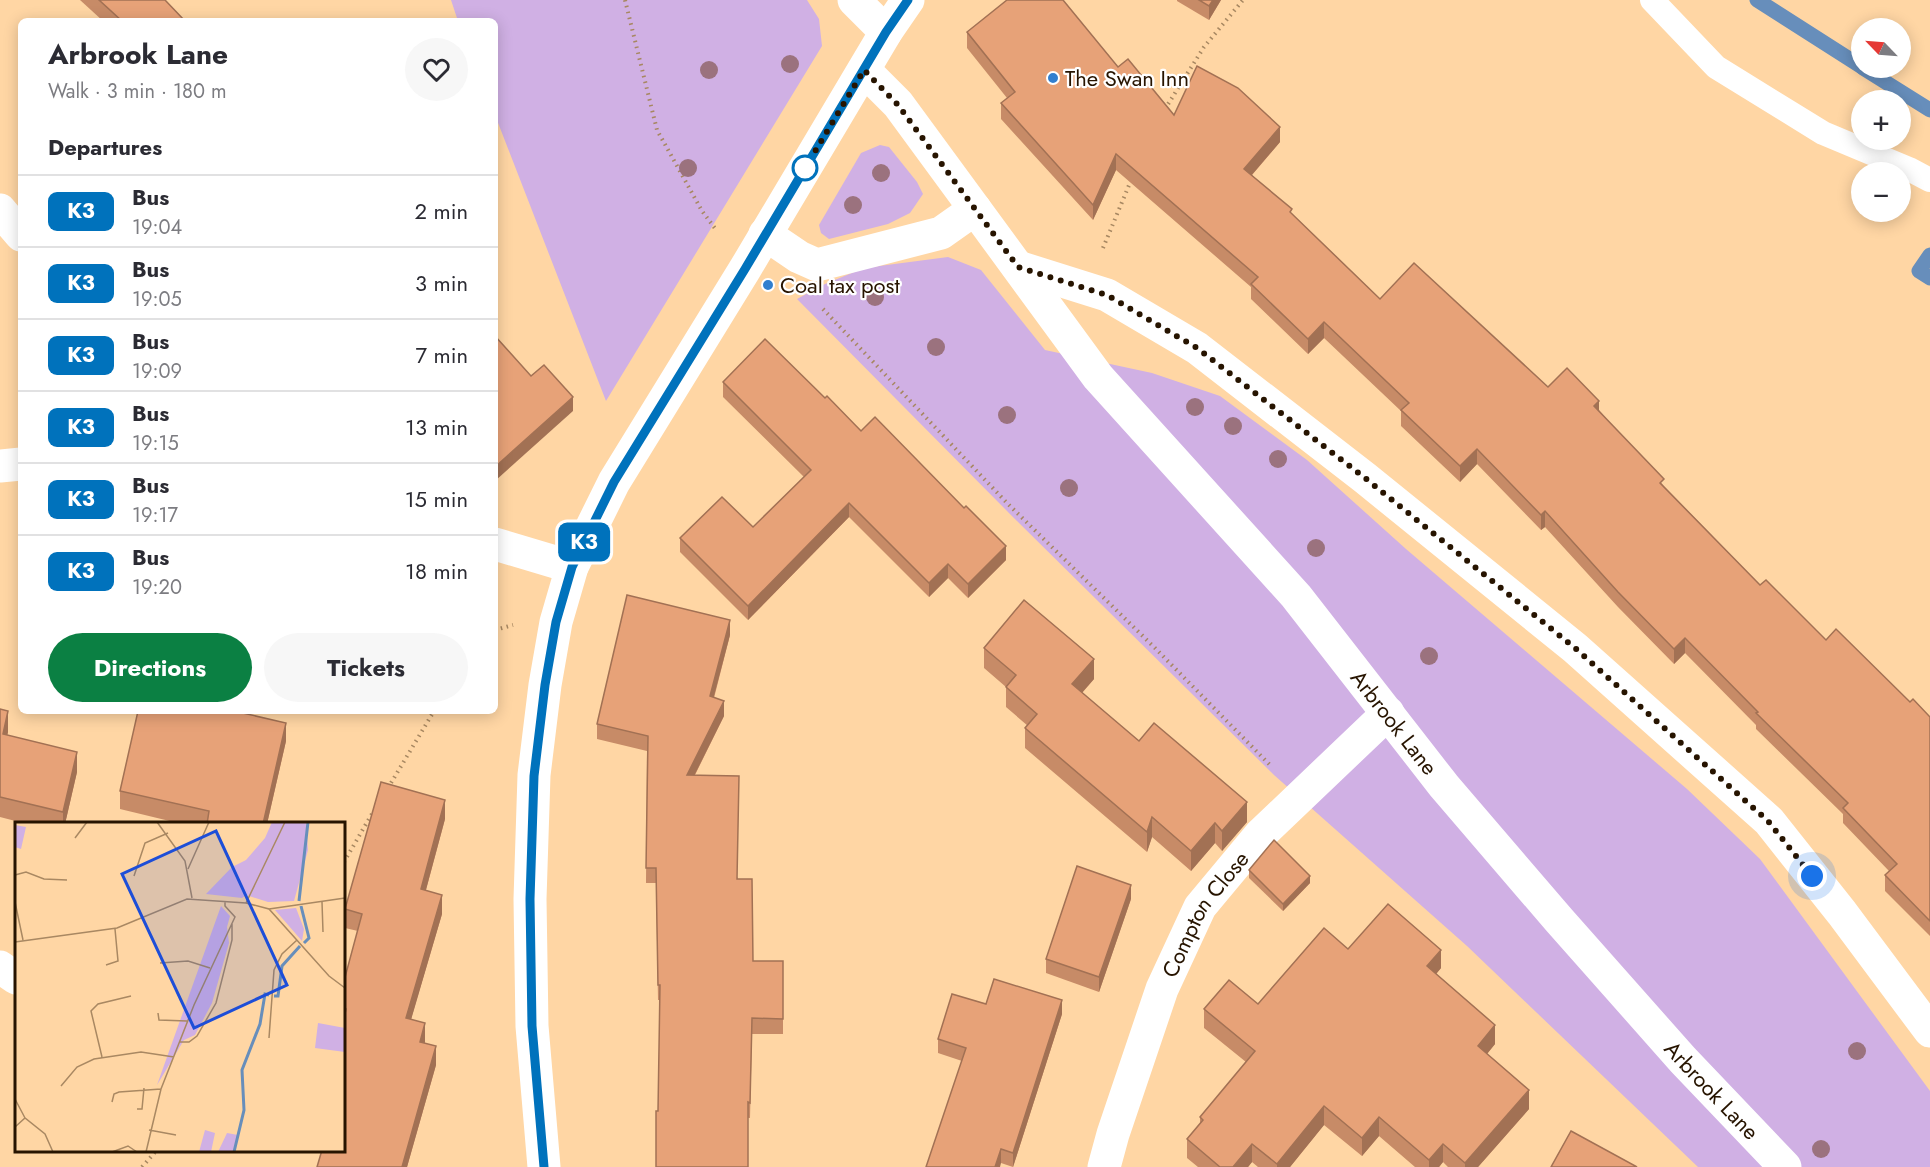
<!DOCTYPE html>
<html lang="en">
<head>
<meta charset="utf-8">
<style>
	:root { --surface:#fff; --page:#f7f7f7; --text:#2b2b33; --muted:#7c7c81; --line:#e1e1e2; --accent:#0b8043 }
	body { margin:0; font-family:Jost,sans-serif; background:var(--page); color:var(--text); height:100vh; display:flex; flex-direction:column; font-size:22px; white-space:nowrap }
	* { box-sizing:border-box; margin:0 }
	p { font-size:20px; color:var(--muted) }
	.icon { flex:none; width:33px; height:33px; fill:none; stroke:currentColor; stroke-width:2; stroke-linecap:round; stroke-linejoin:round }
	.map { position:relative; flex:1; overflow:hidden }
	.drawer { position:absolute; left:18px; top:18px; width:480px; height:696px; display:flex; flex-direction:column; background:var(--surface); border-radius:9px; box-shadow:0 3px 15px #0003 }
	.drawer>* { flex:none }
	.badge { padding:0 12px; border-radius:9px; font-size:21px; line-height:39px }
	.needle { width:39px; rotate:295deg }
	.tools { position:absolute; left:1851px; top:18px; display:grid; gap:12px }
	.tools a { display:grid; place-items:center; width:60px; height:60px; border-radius:50%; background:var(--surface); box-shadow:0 3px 15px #0003; font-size:30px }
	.you { position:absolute; width:30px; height:30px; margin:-15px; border:4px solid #fff; border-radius:50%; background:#1a73e8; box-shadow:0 0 0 9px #1a73e833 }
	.map>.badge { position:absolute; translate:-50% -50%; box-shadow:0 0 0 3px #fff }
	h2 { padding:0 30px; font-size:22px; line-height:54px }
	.round { display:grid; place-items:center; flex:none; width:63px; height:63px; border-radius:32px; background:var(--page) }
	.overview { display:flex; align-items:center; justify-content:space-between; height:102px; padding:0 30px }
	h1 { font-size:28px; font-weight:700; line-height:45px }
	.button { display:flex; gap:12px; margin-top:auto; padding:12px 30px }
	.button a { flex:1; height:69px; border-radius:36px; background:var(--accent); color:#fff; font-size:24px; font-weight:700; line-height:69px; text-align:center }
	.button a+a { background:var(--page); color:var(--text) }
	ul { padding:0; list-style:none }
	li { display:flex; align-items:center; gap:18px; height:72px; padding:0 30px; border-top:2px solid var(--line) }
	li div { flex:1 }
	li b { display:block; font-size:22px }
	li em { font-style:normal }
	li .badge { min-width:66px; font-weight:700; text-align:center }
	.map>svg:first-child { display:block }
</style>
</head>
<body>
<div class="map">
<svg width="1930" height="1167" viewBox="0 0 1930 1167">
	<rect width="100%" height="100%" fill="#ffd6a4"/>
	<!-- green -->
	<g fill="#d0b0e4">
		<polygon points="451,0 807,0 819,19 822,46 606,401 495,115 495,21 458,21"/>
		<polygon points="880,145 889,147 917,182 923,194 910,213 888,224 829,239 821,233 819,225 861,153"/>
		<polygon points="948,257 981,270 1045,350 1152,373 1220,396 1307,460 1406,549 1687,789 1760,859 1930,1091 1930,1167 1698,1167 1467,946 1274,775 1007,511 797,299 825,284 864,268"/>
	</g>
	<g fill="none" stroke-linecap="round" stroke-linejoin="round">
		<!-- stream -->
		<g stroke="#678ebb" stroke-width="15">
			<polyline points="1757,0 1862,67"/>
			<polyline points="1863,68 1930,110"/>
			<polyline points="1930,255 1919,271 1930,278"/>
		</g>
		<!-- path -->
		<g stroke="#a78761" stroke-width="4" stroke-dasharray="1.5 4.5" stroke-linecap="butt">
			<polyline points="625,0 657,130 702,211 717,231"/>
			<polyline points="1165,109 1204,47 1243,0"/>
			<polyline points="1103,248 1132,178"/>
			<polyline points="823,309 1007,503 1155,648 1271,766"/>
			<polyline points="495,630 513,625"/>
			<polyline points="388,788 434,711"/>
			<polyline points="344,862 373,812"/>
			<polyline points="142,1167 157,1150"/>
		</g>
		<!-- lane -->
		<polyline stroke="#fff" stroke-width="24" points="1652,0 1716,67 1823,133 1909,169 1930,180"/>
		<!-- street -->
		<g stroke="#fff" stroke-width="33">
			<polyline points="864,70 898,104 975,209"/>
			<polyline points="0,210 21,235"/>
			<path id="s1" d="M765 234 799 257 817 265 941 233 975 209 1098 377 1296 596 1444 786 1559 920 1683 1060 1785 1167"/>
			<polyline points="1018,267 1107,295 1197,348 1365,478 1575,648 1769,821 1842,913 1930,1031"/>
			<polyline points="0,466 21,464"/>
			<polyline points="495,544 572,567"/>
			<polyline points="0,967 16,978"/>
			<path id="s2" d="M1104 1167 1113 1134 1162 989 1200 907 1260 835 1388 713"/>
		</g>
		<!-- secondary -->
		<g stroke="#fff" stroke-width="33">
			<polyline points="854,0 886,32"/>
			<polyline points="544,1167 532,1026 530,899 534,775 545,685 556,622 572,567 614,482 745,269 886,32 908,0"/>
		</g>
	</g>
	<!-- trees -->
	<g fill="#9b727e">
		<circle cx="790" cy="64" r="9"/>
		<circle cx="709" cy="70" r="9"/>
		<circle cx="688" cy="168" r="9"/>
		<circle cx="881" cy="173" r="9"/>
		<circle cx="853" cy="205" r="9"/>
		<circle cx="875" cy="297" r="9"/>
		<circle cx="936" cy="347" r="9"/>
		<circle cx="1195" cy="407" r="9"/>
		<circle cx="1007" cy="415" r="9"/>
		<circle cx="1233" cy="426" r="9"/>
		<circle cx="1278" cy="459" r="9"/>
		<circle cx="1069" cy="488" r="9"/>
		<circle cx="1316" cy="548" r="9"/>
		<circle cx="1429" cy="656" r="9"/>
		<circle cx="1857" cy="1051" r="9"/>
		<circle cx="1821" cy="1149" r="9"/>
	</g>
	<!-- wall -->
	<g fill="#c78b67">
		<polygon points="80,0 165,0 185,21 103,21"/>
		<polygon points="1177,0 1221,0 1209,20 1177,1"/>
		<polygon points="967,32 1118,67 1174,115 1280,142 1252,175 1380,299 1548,387 1599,410 1664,486 1760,585 1826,640 1930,717 1930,936 1885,891 1885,875 1889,871 1843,823 1843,814 1756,729 1756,725 1685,653 1674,664 1618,607 1545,527 1541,530 1477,464 1460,482 1401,426 1401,411 1324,338 1308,354 1251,299 1251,287 1116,170 1093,220 1001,119 1001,103 1007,98 967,48"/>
		<polygon points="723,382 825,398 1006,560 968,598 948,578 929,597 849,517 748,620 680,552 680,538 753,527 804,477 723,397"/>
		<polygon points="730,635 714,698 724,716 695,775 738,879 753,961 783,961 783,1034 752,1034 750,1118 658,1111 660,1000 658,1000 656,883 646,883 647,751 597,739 597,724"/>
		<polygon points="984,648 1094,679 1082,693 1139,741 1247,822 1222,851 1215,843 1191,871 1152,837 1147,852 1025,748 1025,728 1028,726 1006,707 1006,687 984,668"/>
		<polygon points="0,709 8,732 7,735 77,772 65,824 27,824 0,817"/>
		<polygon points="187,713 286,741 267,824 182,824 120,809 120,791"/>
		<polygon points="445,819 426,890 442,914 411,1019 436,1065 407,1167 317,1167 344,1150 344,981 358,931 345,928 345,909"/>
		<polygon points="1249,870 1310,883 1283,911 1249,878"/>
		<polygon points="1131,899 1099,992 1046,973 1046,959"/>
		<polygon points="1348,949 1441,968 1436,974 1495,1044 1487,1054 1529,1109 1478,1167 1448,1167 1443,1162 1439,1167 1415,1167 1379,1136 1362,1156 1324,1125 1290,1167 1258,1167 1252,1162 1248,1167 1198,1167 1187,1158 1187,1139 1200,1124 1200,1117 1246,1062 1204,1028 1204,1009 1258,1004"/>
		<polygon points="986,1004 1062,1014 1013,1167 1001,1163 962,1061 938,1053 938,1039"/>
	</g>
	<!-- shaded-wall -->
	<g fill="#a27154">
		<polygon points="1213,0 1221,0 1209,20 1209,6"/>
		<polygon points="1280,127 1280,142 1244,184 1244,169"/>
		<polygon points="1116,154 1116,170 1093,220 1093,205"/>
		<polygon points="1324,322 1324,338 1308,354 1308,339"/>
		<polygon points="573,397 573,411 495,481 495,467"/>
		<polygon points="1599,401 1599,416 1594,406"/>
		<polygon points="1477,449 1477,464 1460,482 1460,466"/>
		<polygon points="849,503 849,517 748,620 748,606"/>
		<polygon points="1545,511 1545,527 1541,530 1541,515"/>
		<polygon points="1006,546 1006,560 968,598 968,584"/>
		<polygon points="948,564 948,578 929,597 929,583"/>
		<polygon points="730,620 730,635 710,711 710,696"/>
		<polygon points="1685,638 1685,653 1674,664 1674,649"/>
		<polygon points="1094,659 1094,679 1072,704 1072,684"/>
		<polygon points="724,701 724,716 687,790 687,775"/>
		<polygon points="8,711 8,732 3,754 3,734"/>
		<polygon points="286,723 286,741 267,824 263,824"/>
		<polygon points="77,752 77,772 65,824 63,824 63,812"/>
		<polygon points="445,800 445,819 421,908 421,889"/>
		<polygon points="1247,802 1247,822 1222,851 1222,831"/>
		<polygon points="1152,817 1152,837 1147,852 1147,832"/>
		<polygon points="1215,823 1215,843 1191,871 1191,851"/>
		<polygon points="1310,876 1310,883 1283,911 1283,904"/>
		<polygon points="1131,885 1131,899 1099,992 1099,977"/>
		<polygon points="442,895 442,914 406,1037 406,1018"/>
		<polygon points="1441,950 1441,968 1427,985 1427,966"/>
		<polygon points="1062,1000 1062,1014 1013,1167 1013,1153"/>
		<polygon points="425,1023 425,1042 420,1061 420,1042"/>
		<polygon points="1495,1025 1495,1044 1478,1065 1478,1046"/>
		<polygon points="436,1046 436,1065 407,1167 402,1167"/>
		<polygon points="1529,1090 1529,1109 1478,1167 1465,1167 1465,1163"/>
		<polygon points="1324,1106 1324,1125 1290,1167 1277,1167 1277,1164"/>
		<polygon points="1379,1117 1379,1136 1362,1156 1362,1138"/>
		<polygon points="1252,1144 1252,1162 1248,1167 1233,1167"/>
		<polygon points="1443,1144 1443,1162 1439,1167 1429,1167 1429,1160"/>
		<polygon points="1001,1149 1001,1163 1000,1167 995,1167"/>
	</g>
	<!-- building -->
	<g fill="#e7a278" stroke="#a27154" stroke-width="1.5">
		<polygon points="99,0 165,0 185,21 122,21"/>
		<polygon points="1007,0 1063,0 1118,67 1128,59 1174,115 1197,66 1238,88 1280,127 1244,169 1292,209 1290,212 1380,299 1414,263 1548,387 1567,368 1599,401 1594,406 1664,479 1660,483 1760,585 1766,580 1826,640 1836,629 1910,702 1913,699 1930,717 1930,921 1885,875 1897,864 1843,808 1848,803 1756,713 1758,712 1685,638 1674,649 1618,592 1545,511 1541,515 1477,449 1460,466 1401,410 1409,403 1324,322 1308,339 1251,284 1258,277 1116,154 1093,205 1001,103 1015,92 967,32"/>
		<polygon points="1199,0 1213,0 1209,6"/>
		<polygon points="495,336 531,376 544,365 573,397 495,467"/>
		<polygon points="765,339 825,398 827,396 861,431 875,417 964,508 966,506 1006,546 968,584 948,564 929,583 849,503 748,606 680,538 722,497 753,527 811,470 723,382"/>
		<polygon points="627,595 730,620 710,696 724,701 687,775 739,776 737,879 752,879 753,961 783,961 783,1019 752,1018 750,1103 748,1102 748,1167 656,1167 656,1111 658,1111 660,985 658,985 656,868 646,868 648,736 597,724"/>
		<polygon points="1024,600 1094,659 1072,684 1139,741 1154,723 1247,802 1222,831 1215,823 1191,851 1152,817 1147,832 1025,728 1037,714 1006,687 1016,675 984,648"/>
		<polygon points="0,709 8,711 3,734 77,752 63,812 0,797"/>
		<polygon points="138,711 177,711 187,713 188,711 234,711 286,723 263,824 207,824 209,811 120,791"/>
		<polygon points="381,782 445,800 421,889 442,895 406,1018 425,1023 420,1042 436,1046 402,1167 317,1167 322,1150 344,1150 344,1019 346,1009 344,1008 344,981 362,914 345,909"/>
		<polygon points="1274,840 1310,876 1283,904 1249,870"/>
		<polygon points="1077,866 1131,885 1099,977 1046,959"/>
		<polygon points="1388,904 1441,950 1427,966 1495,1025 1478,1046 1529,1090 1465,1163 1443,1144 1429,1160 1379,1117 1362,1138 1324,1106 1277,1164 1252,1144 1233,1167 1220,1167 1187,1139 1203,1120 1200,1117 1255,1051 1204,1009 1229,980 1258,1004 1324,928 1348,949"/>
		<polygon points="994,979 1062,1000 1013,1153 1001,1149 995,1167 926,1167 966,1048 938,1039 952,994 986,1004"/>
		<polygon points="1571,1131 1637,1167 1551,1167"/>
	</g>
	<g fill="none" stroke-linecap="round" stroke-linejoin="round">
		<!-- line casing -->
		<g stroke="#fff" stroke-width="14">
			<polyline id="line" points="544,1167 532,1026 530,899 534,776 545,685 556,622 572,567 614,482 745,269 886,32 908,0"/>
		</g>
		<!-- line -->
		<use href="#line" stroke="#0072bc" stroke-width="9"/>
		<!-- walk -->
		<polyline stroke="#271400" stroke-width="6" stroke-dasharray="0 10.8" points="805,168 802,173 864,70 898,105 1018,267 1107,295 1197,348 1365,478 1575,648 1768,821 1812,876"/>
	</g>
	<!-- markers -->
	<g fill="#317fcf" stroke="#fff" stroke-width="2">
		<circle cx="1053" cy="78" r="6"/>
		<circle cx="768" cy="285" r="6"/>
	</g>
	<circle fill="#fff" stroke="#0072bc" stroke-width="3" cx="805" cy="168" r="12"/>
	<g text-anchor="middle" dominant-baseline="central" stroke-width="4.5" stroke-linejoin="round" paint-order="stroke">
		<!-- poi labels -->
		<g font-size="22" fill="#271400" stroke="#fff" text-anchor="start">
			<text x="1065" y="78">The Swan Inn</text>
			<text x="780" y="285">Coal tax post</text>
		</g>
		<!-- street labels -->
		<g font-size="22" fill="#271400" stroke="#fff">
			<text stroke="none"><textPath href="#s1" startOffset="894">Arbrook Lane</textPath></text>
			<text stroke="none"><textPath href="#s2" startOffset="274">Compton Close</textPath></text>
			<text stroke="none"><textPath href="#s1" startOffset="1380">Arbrook Lane</textPath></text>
		</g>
	</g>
	<!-- overview -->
	<g transform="translate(15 822)">
		<rect width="330" height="330" fill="#ffd6a4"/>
		<path d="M257 0H291L293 28 279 79 253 80 231 73 227 76 191 72 217 45 231 38 250 16ZM0 3 11 5 6 27 0 25ZM206 84 215 94 212 105 214 121 197 181 180 213 169 218 142 263ZM281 86 289 107 287 119 260 88ZM303 201 330 206V230L300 226ZM190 308 200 311 196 330H184ZM212 311 223 313 218 330H203Z" fill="#d0b0e4"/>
		<path fill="none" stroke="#678ebb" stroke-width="3" d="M284 79 293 0M286 84 294 116 289 121M259 174H263L267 144 285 124M219 330 229 288 227 248 245 202 250 172 254 173"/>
		<path fill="none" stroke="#a98862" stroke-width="1.5" d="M142 0 170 39 177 76M60 16 72 0M173 47 194 0M0 53 11 50 29 57 52 58M119 54 130 21 153 11M0 80 8 118M307 80 308 110M231 81 270 0M254 87 330 76M0 120 102 106 172 77 231 81 254 87 314 154 330 166M145 141 173 139 195 146M91 143 103 139 100 107M143 191 144 198 172 199M254 216 259 148 267 132 282 118M164 220H174L182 214 201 181 217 118V102M87 235 76 189 83 182 116 174M46 264 62 245 79 237 126 230 159 235M0 277 10 296M97 280 99 272 104 270 146 267M122 287H127L129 266M0 305 10 296 30 312 38 330M134 308 161 313M97 330 113 324 122 330M131 330 146 267 179 183 220 95 210 84V79"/>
		<path fill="#1d4ed8" fill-opacity="0.15" stroke="#1d4ed8" stroke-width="3" d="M201 9 272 163 179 206 107 52Z"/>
		<rect width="330" height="330" fill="none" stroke="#271400" stroke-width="3"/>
	</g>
</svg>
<div class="tools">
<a><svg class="needle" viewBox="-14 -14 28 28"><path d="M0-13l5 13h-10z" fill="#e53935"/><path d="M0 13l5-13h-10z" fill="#7c7c81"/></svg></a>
<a>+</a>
<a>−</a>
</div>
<div class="you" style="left:1812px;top:876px"></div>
<b class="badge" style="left:584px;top:542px;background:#0072bc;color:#fff">K3</b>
<section class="drawer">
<div class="overview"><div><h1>Arbrook Lane</h1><p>Walk · 3 min · 180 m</p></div><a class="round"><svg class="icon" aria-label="heart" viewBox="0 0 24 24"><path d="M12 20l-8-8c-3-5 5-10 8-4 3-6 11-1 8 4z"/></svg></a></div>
<h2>Departures</h2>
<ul>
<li><span class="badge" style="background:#0072bc;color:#fff">K3</span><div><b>Bus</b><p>19:04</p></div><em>2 min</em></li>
<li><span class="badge" style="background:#0072bc;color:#fff">K3</span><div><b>Bus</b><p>19:05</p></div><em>3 min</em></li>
<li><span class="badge" style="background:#0072bc;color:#fff">K3</span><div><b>Bus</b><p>19:09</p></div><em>7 min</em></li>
<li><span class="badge" style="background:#0072bc;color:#fff">K3</span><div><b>Bus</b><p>19:15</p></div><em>13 min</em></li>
<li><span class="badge" style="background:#0072bc;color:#fff">K3</span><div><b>Bus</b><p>19:17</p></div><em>15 min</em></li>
<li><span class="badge" style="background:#0072bc;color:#fff">K3</span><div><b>Bus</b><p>19:20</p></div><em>18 min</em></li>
</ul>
<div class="button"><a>Directions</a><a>Tickets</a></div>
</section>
</div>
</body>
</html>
